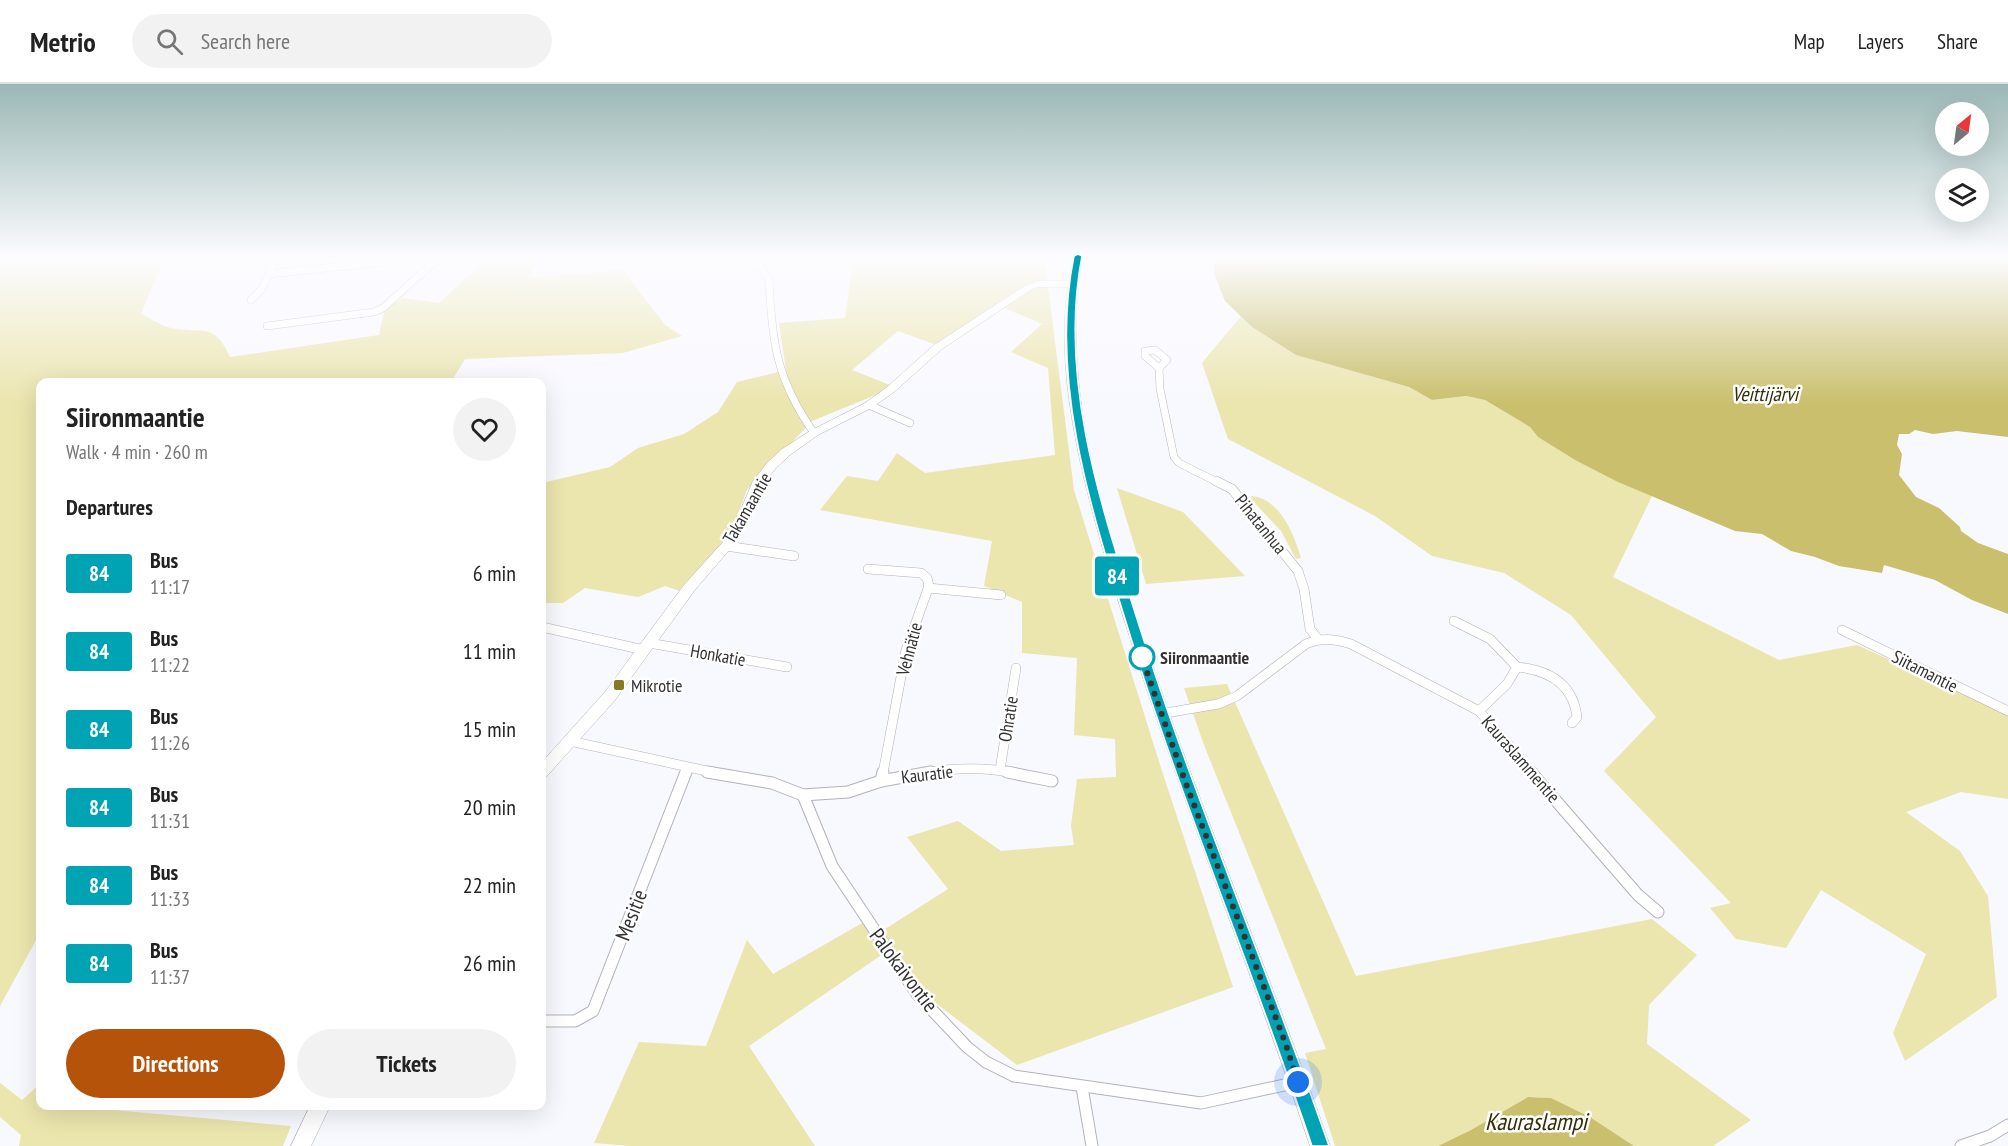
<!DOCTYPE html>
<html lang="en">
<head>
<meta charset="utf-8">
<style>
	:root { --surface:#fff; --page:#f2f2f2; --text:#222; --muted:#767676; --line:#e0e0e0; --accent:#b45309 }
	body { margin:0; font-family:"PT Sans Narrow",sans-serif; background:var(--page); color:var(--text); height:100vh; display:flex; flex-direction:column; font-size:22px; white-space:nowrap }
	* { box-sizing:border-box; margin:0 }
	p { font-size:20px; color:var(--muted) }
	.icon { flex:none; width:33px; height:33px; fill:none; stroke:currentColor; stroke-width:2; stroke-linecap:round; stroke-linejoin:round }
	.map { position:relative; flex:1; overflow:hidden }
	.drawer { position:absolute; left:36px; top:294px; width:510px; height:732px; display:flex; flex-direction:column; background:var(--surface); border-radius:12px; box-shadow:0 6px 24px #0002 }
	.drawer>* { flex:none }
	.badge { padding:0 12px; border-radius:4px; font-size:21px; line-height:39px }
	.needle { width:39px; rotate:29deg }
	.fabs { position:absolute; left:1935px; top:18px; display:grid; gap:12px }
	.fabs a { display:grid; place-items:center; width:54px; height:54px; border-radius:50%; background:var(--surface); box-shadow:0 6px 24px #0002; font-size:30px }
	.you { position:absolute; width:30px; height:30px; margin:-15px; border:4px solid #fff; border-radius:50%; background:#1a73e8; box-shadow:0 0 0 9px #1a73e833 }
	.map>.badge { position:absolute; translate:-50% -50%; box-shadow:0 0 0 3px #fff }
	h2 { padding:0 30px; font-size:22px; line-height:54px }
	.round { display:grid; place-items:center; flex:none; width:63px; height:63px; border-radius:32px; background:var(--page) }
	.headline { display:flex; align-items:center; justify-content:space-between; height:102px; padding:0 30px }
	h1 { font-size:28px; font-weight:600; line-height:45px }
	.cta { display:flex; gap:12px; margin-top:auto; padding:12px 30px }
	.cta a { flex:1; height:69px; border-radius:36px; background:var(--accent); color:#fff; font-size:24px; font-weight:600; line-height:69px; text-align:center }
	.cta a+a { background:var(--page); color:var(--text) }
	ul { padding:0; list-style:none }
	li { display:flex; align-items:center; gap:18px; height:78px; padding:0 30px }
	li div { flex:1 }
	li b { display:block; font-size:22px }
	li em { font-style:normal }
	li .badge { min-width:66px; font-weight:700; text-align:center }
	header { display:flex; align-items:center; gap:36px; box-sizing:border-box; height:84px; padding:0 30px; background:var(--surface); border-bottom:2px solid var(--line) }
	header strong { font-size:28px }
	nav { display:flex; gap:33px; margin-inline-start:auto; font-size:21px }
	.search { width:420px; height:54px; background:var(--page); display:flex; align-items:center; gap:15px; box-sizing:border-box; padding:0 21px; border-radius:33px; color:var(--muted); font-size:22px }
	.map>svg:first-child { display:block }
</style>
</head>
<body>
<header>
<strong>Metrio</strong>
<div class="search"><svg class="icon" aria-label="search" viewBox="0 0 24 24"><circle cx="10" cy="10" r="6"/><path d="M15 15l6 6"/></svg>Search here</div>
<nav><a>Map</a><a>Layers</a><a>Share</a></nav>
</header>
<div class="map">
<svg width="2008" height="1062" viewBox="0 0 2008 1062">
	<rect width="100%" height="100%" fill="#f8f8ff"/>
	<!-- green -->
	<g fill="#ebe5ae">
		<path d="M0 172H165L141 230C150 234 161 242 171 244 205 250 214 238 230 273L379 251 385 224 403 214 439 219 490 172H542L528 194 623 186 665 241 682 252 623 269 465 275 451 298H40V849L0 922Z"/>
		<polygon points="854,172 1033,172 1045,180 1074,406 1161,684 1233,903 1017,981 929,914 893,863 749,962 815,1062 631,1062 594,1059 639,958 706,962 747,856 773,890 871,834 882,847 948,805 907,753 958,737 1001,767 1074,761 1071,742 1077,695 1116,693 1115,655 1074,651 1077,574 1022,569 1022,518 984,502 992,457 820,426 847,392 878,397 897,369 925,389 1055,371 1048,284 1011,268 1042,240 1000,222 942,263 898,247 852,286 895,303 812,337 747,406 731,449 680,507 665,502 638,513 585,504 563,519 542,519 542,399 610,383 638,364 684,350 718,328 737,298 786,286 779,239 845,234"/>
		<polygon points="1241,232 1252,243 1296,271 1409,303 1432,316 1466,312 1485,316 1530,343 1538,353 1575,376 1652,412 1613,493 1779,576 1857,561 2008,629 2008,715 1961,708 1906,728 1960,767 1988,812 1997,913 1905,977 1893,949 1926,870 1821,806 1786,864 1736,855 1710,824 1731,819 1604,687 1656,633 1571,531 1504,489 1432,472 1375,432 1228,355 1202,279"/>
		<polygon points="1117,404 1183,428 1245,492 1146,500"/>
		<path d="M1252 412C1280 415 1294 450 1301 474L1296 475 1281 447 1251 415Z"/>
		<polygon points="1227,600 1356,892 1652,835 1697,871 1649,921 1647,960 1751,1036 1713,1062 1634,1062 1590,1033 1551,1014 1528,1013 1471,1046 1438,1062 1335,1062 1305,969 1326,965 1204,661 1184,604"/>
		<polygon points="0,999 22,1016 40,1000 40,1022 69,1022 291,1042 283,1062 19,1062 21,1051 0,1033"/>
	</g>
	<!-- water -->
	<g fill="#c9bf6c">
		<polygon points="1221,172 2008,172 2008,353 1957,347 1933,350 1915,346 1909,350 1899,350 1897,361 1902,370 1899,391 1916,413 1939,424 1960,443 1961,447 1978,459 2008,470 2008,530 1972,516 1935,496 1884,481 1882,489 1839,482 1815,473 1791,467 1762,450 1735,447 1618,398 1575,376 1538,353 1530,343 1485,316 1466,312 1432,316 1409,303 1296,271 1252,243 1225,217 1215,192 1214,181"/>
		<polygon points="1528,1013 1551,1014 1590,1033 1634,1062 1438,1062 1471,1046"/>
	</g>
	<g fill="none" stroke-linecap="round" stroke-linejoin="round">
		<!-- street-far2 casing -->
		<g stroke="#b2b2b8" stroke-width="8">
			<g id="street-far2">
				<polyline points="277,172 269,190 441,172"/>
				<path d="M749 172 765 189 769 197C772 260 777 296 814 349"/>
				<polyline points="251,216 261,206 269,190"/>
				<polyline points="267,242 374,228 383,224 441,172"/>
				<polygon points="1155,266 1167,276 1159,284 1145,272 1145,267"/>
				<polyline points="1159,284 1160,305 1174,373 1179,379 1219,399"/>
				<polyline points="869,321 910,339"/>
			</g>
		</g>
		<!-- street-far1 casing -->
		<g stroke="#b2b2b8" stroke-width="10">
			<g id="street-far1">
				<polyline points="1216,397 1232,405 1298,487 1304,505 1310,545 1318,555"/>
				<polyline points="726,462 794,472"/>
				<polyline points="868,485 921,489 927,494 929,502 906,566 883,689"/>
				<polyline points="928,504 1001,511"/>
				<polyline points="1454,537 1490,555 1517,583 1507,600 1479,627"/>
				<polyline points="542,543 644,566"/>
				<polyline points="1842,546 2008,627"/>
				<polyline points="649,559 787,583"/>
				<path d="M1517 583C1548 586 1573 599 1577 633L1572 639"/>
				<path d="M1160 630 1218 620 1237 612 1306 560C1322 553 1335 555 1351 560L1479 627 1533 689"/>
				<polyline points="570,657 716,689"/>
				<polyline points="1000,686 1016,584"/>
				<polyline points="685,689 687,684"/>
				<path d="M923 689C952 684 986 683 1014 689"/>
			</g>
		</g>
		<!-- street casing -->
		<g stroke="#b2b2b8" stroke-width="13">
			<g id="street">
				<polyline points="707,688 772,699 803,711 832,782 917,910 967,963 986,978 1014,992 1201,1019 1298,998"/>
				<polyline points="1007,688 1052,697"/>
				<polyline points="1531,688 1638,811 1658,828"/>
				<polyline points="881,697 883,688"/>
				<polyline points="803,711 848,708 881,697 931,688"/>
				<polyline points="542,937 575,937 593,927 686,688"/>
				<polyline points="1082,1003 1092,1062"/>
				<polyline points="1961,1062 1990,1052 2008,1041"/>
			</g>
		</g>
		<!-- secondary casing -->
		<g stroke="#b2b2b8" stroke-width="1">
			<g id="secondary">
				<path d="M1073 172H1083C1078 200 1075 227 1076 256 1078 371 1122 493 1159 601 1213 756 1276 907 1330 1062H1310C1249 877 1173 697 1116 510 1089 418 1053 299 1068 203H1039L1032 205 942 265 894 308 873 323 818 351 790 371 776 384 765 398 747 440 730 465 694 507 615 616 547 692 542 694V678L605 608 684 501 722 459 735 439 753 397 768 378 782 365 810 347 865 319 886 304 934 261 1026 201 1038 197H1069Z"/>
				<polygon points="310,1022 330,1022 311,1062 291,1062"/>
			</g>
		</g>
		<!-- street-far2 -->
		<use href="#street-far2" stroke="#fff" stroke-width="7"/>
		<!-- street-far1 -->
		<use href="#street-far1" stroke="#fff" stroke-width="9"/>
		<!-- street -->
		<use href="#street" stroke="#fff" stroke-width="11"/>
		<!-- secondary -->
		<use href="#secondary" fill="#fff" fill-rule="evenodd"/>
	</g>
	<!-- sky -->
	<linearGradient id="sky" x2="0" y2="1"><stop stop-color="#9bb8b6"/><stop offset="0.54" stop-color="#fcfcff"/><stop offset="1" stop-color="#fcfcff" stop-opacity="0"/></linearGradient>
	<rect width="2008" height="321" fill="url(#sky)"/>
	<!-- line -->
	<path fill="#00a3b4" stroke="#fff" stroke-width="1.5" d="M1078 170 1082 172C1058 295 1101 422 1138 538 1194 715 1268 886 1329 1062H1312C1253 886 1180 715 1126 538 1090 422 1049 294 1074 172Z"/>
	<g fill="none" stroke-linecap="round" stroke-linejoin="round">
		<!-- walk -->
		<polyline stroke="#323234" stroke-width="6" stroke-dasharray="0 10.8" points="1142,573 1141,571 1185,697 1285,958 1298,998"/>
	</g>
	<!-- markers -->
	<circle fill="#fff" stroke="#00a3b4" stroke-width="3" cx="1142" cy="573" r="12"/>
	<rect fill="#857a1f" stroke="#fff" stroke-width="2" x="613" y="595" width="12" height="12" rx="3"/>
	<g text-anchor="middle" dominant-baseline="central" stroke-width="5" stroke-linejoin="round" paint-order="stroke">
		<!-- street labels -->
		<g font-size="18" fill="#323234" stroke="#fff">
			<text transform="translate(747 424) rotate(-60)">Takamaantie</text>
			<text transform="translate(1261 440) rotate(51)">Pihatanhua</text>
			<text transform="translate(909 565) rotate(-75)">Vehnätie</text>
			<text transform="translate(718 571) rotate(10)">Honkatie</text>
			<text transform="translate(1925 587) rotate(27)">Siitamantie</text>
			<text transform="translate(1008 635) rotate(-81)">Ohratie</text>
			<text transform="translate(1521 675) rotate(49)">Kauraslammentie</text>
			<text transform="translate(927 690) rotate(-7)">Kauratie</text>
		</g>
		<!-- stop labels -->
		<g font-size="18" font-weight="bold" fill="#323234" stroke="#fff" text-anchor="start">
			<text x="1160" y="573">Siironmaantie</text>
		</g>
		<!-- poi labels -->
		<g font-size="18" fill="#323234" stroke="#fff" text-anchor="start">
			<text x="631" y="601">Mikrotie</text>
		</g>
		<!-- water labels -->
		<g font-size="20" font-style="italic" fill="#332e09" stroke="#fff">
			<text x="1765" y="310">Veittijärvi</text>
		</g>
		<!-- near-street labels -->
		<g font-size="21" fill="#323234" stroke="#fff">
			<text transform="translate(631 831) rotate(-69)">Mesitie</text>
			<text transform="translate(904 886) rotate(53)">Palokaivontie</text>
		</g>
		<!-- near-water labels -->
		<g font-size="24" font-style="italic" fill="#332e09" stroke="#fff">
			<text x="1536" y="1037">Kauraslampi</text>
		</g>
	</g>
</svg>
<div class="fabs">
<a><svg class="needle" viewBox="-14 -14 28 28"><path d="M0-13l5 13h-10z" fill="#e53935"/><path d="M0 13l5-13h-10z" fill="#767676"/></svg></a>
<a><svg class="icon" aria-label="layers" viewBox="0 0 24 24"><path d="M12 4l9 5-9 5-9-5zM3 14l9 5 9-5"/></svg></a>
</div>
<div class="you" style="left:1298px;top:998px"></div>
<b class="badge" style="left:1117px;top:492px;background:#00a3b4;color:#fff">84</b>
<section class="drawer">
<div class="headline"><div><h1>Siironmaantie</h1><p>Walk · 4 min · 260 m</p></div><a class="round"><svg class="icon" aria-label="heart" viewBox="0 0 24 24"><path d="M12 20l-8-8c-3-5 5-10 8-4 3-6 11-1 8 4z"/></svg></a></div>
<h2>Departures</h2>
<ul>
<li><span class="badge" style="background:#00a3b4;color:#fff">84</span><div><b>Bus</b><p>11:17</p></div><em>6 min</em></li>
<li><span class="badge" style="background:#00a3b4;color:#fff">84</span><div><b>Bus</b><p>11:22</p></div><em>11 min</em></li>
<li><span class="badge" style="background:#00a3b4;color:#fff">84</span><div><b>Bus</b><p>11:26</p></div><em>15 min</em></li>
<li><span class="badge" style="background:#00a3b4;color:#fff">84</span><div><b>Bus</b><p>11:31</p></div><em>20 min</em></li>
<li><span class="badge" style="background:#00a3b4;color:#fff">84</span><div><b>Bus</b><p>11:33</p></div><em>22 min</em></li>
<li><span class="badge" style="background:#00a3b4;color:#fff">84</span><div><b>Bus</b><p>11:37</p></div><em>26 min</em></li>
</ul>
<div class="cta"><a>Directions</a><a>Tickets</a></div>
</section>
</div>
</body>
</html>
